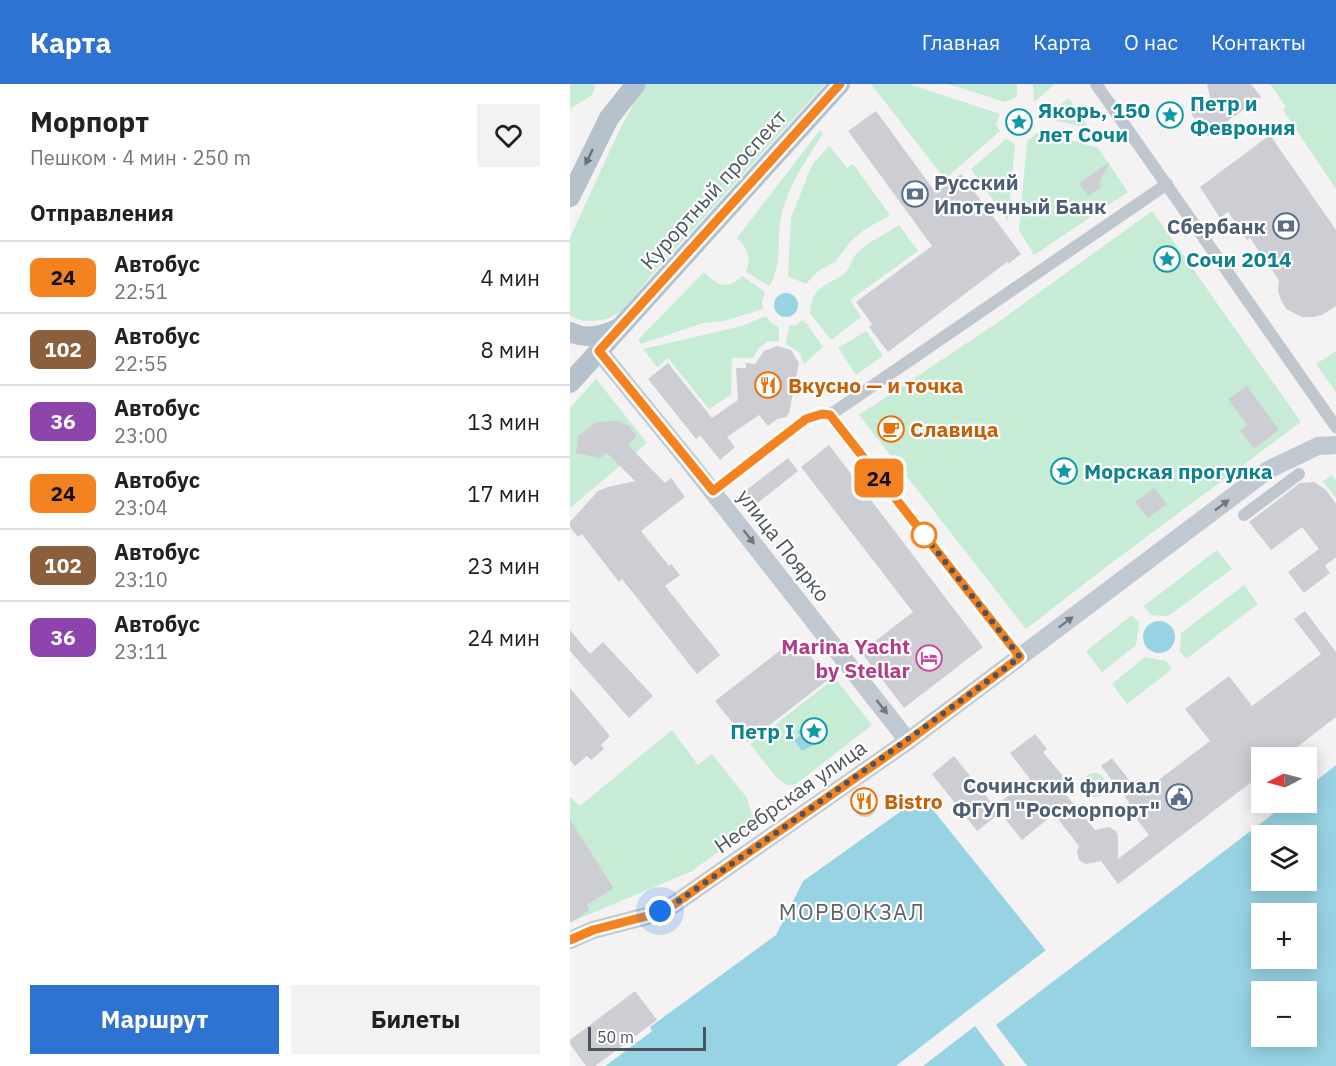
<!DOCTYPE html>
<html lang="ru">
<head>
<meta charset="utf-8">
<style>
	:root { --surface:#fff; --page:#f2f2f2; --text:#202124; --muted:#757577; --line:#e0e0e0; --accent:#2e73d2 }
	body { margin:0; font-family:"IBM Plex Sans",sans-serif; background:var(--page); color:var(--text); height:100vh; display:flex; flex-direction:column; font-size:22px; white-space:nowrap }
	* { box-sizing:border-box; margin:0 }
	p { font-size:20px; color:var(--muted) }
	.icon { flex:none; width:33px; height:33px; fill:none; stroke:currentColor; stroke-width:2; stroke-linecap:round; stroke-linejoin:round }
	.map { position:relative; flex:1; overflow:hidden }
	.details { display:flex; flex-direction:column; background:var(--surface); width:570px }
	.details>* { flex:none }
	.badge { padding:0 12px; border-radius:9px; font-size:21px; line-height:39px }
	.needle { width:39px; rotate:264deg }
	.buttons { position:absolute; left:681px; top:663px; display:grid; gap:12px }
	.buttons a { display:grid; place-items:center; width:66px; height:66px; border-radius:0px; background:var(--surface); box-shadow:0 3px 15px #0003; font-size:30px }
	.scale { position:absolute; left:18px; bottom:15px; width:118px; box-sizing:border-box; padding-left:6px; border:3px solid #4c555e; border-top:0; font-size:16px; line-height:21px; white-space:nowrap; color:#4c555e; -webkit-text-stroke:4px #fff; paint-order:stroke }
	.you { position:absolute; width:30px; height:30px; margin:-15px; border:4px solid #fff; border-radius:50%; background:#1a73e8; box-shadow:0 0 0 9px #1a73e833 }
	.map>.badge { position:absolute; translate:-50% -50%; box-shadow:0 0 0 3px #fff }
	h2 { padding:0 30px; font-size:22px; line-height:54px }
	.round { display:grid; place-items:center; flex:none; width:63px; height:63px; border-radius:0px; background:var(--page) }
	.headline { display:flex; align-items:center; justify-content:space-between; height:102px; padding:0 30px }
	h1 { font-size:28px; font-weight:700; line-height:45px }
	.button { display:flex; gap:12px; margin-top:auto; padding:12px 30px }
	.button a { flex:1; height:69px; border-radius:0px; background:var(--accent); color:#fff; font-size:24px; font-weight:700; line-height:69px; text-align:center }
	.button a+a { background:var(--page); color:var(--text) }
	ul { padding:0; list-style:none }
	li { display:flex; align-items:center; gap:18px; height:72px; padding:0 30px; border-top:2px solid var(--line) }
	li div { flex:1 }
	li b { display:block; font-size:22px }
	li em { font-style:normal }
	li .badge { min-width:66px; font-weight:700; text-align:center }
	header { display:flex; align-items:center; gap:36px; box-sizing:border-box; height:84px; padding:0 30px; background:var(--accent); color:#fff }
	header strong { font-size:28px }
	nav { display:flex; gap:33px; margin-inline-start:auto; font-size:21px }
	main { display:flex; flex:1; min-height:0 }
	.map>svg:first-child { display:block }
</style>
</head>
<body>
<header>
<strong>Карта</strong>
<nav><a>Главная</a><a>Карта</a><a>О нас</a><a>Контакты</a></nav>
</header>
<main>
<section class="details">
<div class="headline"><div><h1>Морпорт</h1><p>Пешком · 4 мин · 250 m</p></div><a class="round"><svg class="icon" aria-label="heart" viewBox="0 0 24 24"><path d="M12 20l-8-8c-3-5 5-10 8-4 3-6 11-1 8 4z"/></svg></a></div>
<h2>Отправления</h2>
<ul>
<li><span class="badge" style="background:#f58220;color:#111">24</span><div><b>Автобус</b><p>22:51</p></div><em>4 мин</em></li>
<li><span class="badge" style="background:#8b5e3c;color:#fff">102</span><div><b>Автобус</b><p>22:55</p></div><em>8 мин</em></li>
<li><span class="badge" style="background:#8e44ad;color:#fff">36</span><div><b>Автобус</b><p>23:00</p></div><em>13 мин</em></li>
<li><span class="badge" style="background:#f58220;color:#111">24</span><div><b>Автобус</b><p>23:04</p></div><em>17 мин</em></li>
<li><span class="badge" style="background:#8b5e3c;color:#fff">102</span><div><b>Автобус</b><p>23:10</p></div><em>23 мин</em></li>
<li><span class="badge" style="background:#8e44ad;color:#fff">36</span><div><b>Автобус</b><p>23:11</p></div><em>24 мин</em></li>
</ul>
<div class="button"><a>Маршрут</a><a>Билеты</a></div>
</section>
<div class="map">
<svg width="766" height="982" viewBox="0 0 766 982">
	<rect width="100%" height="100%" fill="#f4f2f2"/>
	<!-- green -->
	<g fill="#c6ecd5">
		<polygon points="0,0 23,0 25,3 22,11 0,25"/>
		<polygon points="77,0 255,0 86,186 51,228 36,235 24,237 13,237 0,232 0,154 48,49 69,10"/>
		<polygon points="301,0 339,0 430,30 426,40 430,47 375,95"/>
		<polygon points="378,0 447,0 447,13 435,18"/>
		<polygon points="463,0 485,0 464,18"/>
		<polygon points="700,0 766,0 766,105 713,26 716,23"/>
		<polygon points="499,14 519,44 473,34"/>
		<path d="M250 46 253 50C236 76 217 103 211 134 206 156 213 182 199 202L176 188C181 173 178 165 167 154Z"/>
		<polygon points="470,47 528,64 558,108 464,171 449,146 457,57"/>
		<polygon points="436,55 445,60 438,137 401,85"/>
		<polygon points="259,62 277,84 283,80 320,131 294,146 281,157 265,178 248,187 236,200 218,192 221,134 242,81"/>
		<polygon points="582,127 731,338 536,483 456,545 289,331 424,241"/>
		<path d="M329 141 348 167 280 216 291 233 261 256 240 229C242 202 255 203 274 190 280 185 281 176 286 170 298 157 315 151 329 141Z"/>
		<path d="M134 188C147 201 157 207 172 192L195 208 192 218 193 225 154 237 133 239 71 260 68 256Z"/>
		<polygon points="196,232 201,239 209,243 209,258 198,257 189,264 183,274 162,274 161,311 139,325 98,274 87,283 73,265 172,242"/>
		<polygon points="232,236 237,240 253,263 234,280 230,269 216,260 219,242 227,241"/>
		<polygon points="296,247 313,272 286,291 268,264"/>
		<polygon points="766,267 766,308 746,280"/>
		<polygon points="26,295 77,359 0,424 0,324"/>
		<polygon points="762,391 766,397 766,414 753,397"/>
		<polygon points="647,466 662,485 598,532 581,531 574,522"/>
		<polygon points="674,501 688,520 616,575 610,567 611,549"/>
		<polygon points="562,531 569,539 566,561 532,588 516,567"/>
		<polygon points="575,573 596,577 602,585 557,620 542,600"/>
		<polygon points="265,594 302,641 226,700 217,701 207,694 180,660"/>
		<polygon points="102,646 128,681 142,670 177,714 183,734 178,746 122,787 1,838 20,826 17,821 44,803 4,743 0,745 0,713 10,722"/>
		<circle cx="524" cy="701" r="12"/>
	</g>
	<!-- water -->
	<g fill="#98d3e4" fill-rule="evenodd">
		<circle cx="216" cy="221" r="12"/>
		<circle cx="589" cy="553" r="16"/>
		<polygon points="239,639 252,656 232,667 224,656 230,652 227,647"/>
		<path d="M766 681V982H35L82 947 79 943 205 851 233 797 352 712 494 889 717 719 736 718 737 704ZM692 752H736V796H692ZM692 830H736V874H692ZM692 908H736V952H692Z"/>
	</g>
	<!-- pier -->
	<polygon fill="#f4f2f2" points="351,709 354,710 494,885 712,718 717,719 426,941 457,982 435,982 405,942 353,982 326,982 476,866 352,712 233,797 206,851 80,943 82,947 35,982 32,982 78,947 77,941 203,849 231,795"/>
	<!-- building -->
	<g fill="#cdced4">
		<polygon points="637,0 681,0 691,13 637,52 620,28 640,13"/>
		<polygon points="306,27 366,109 391,90 451,170 438,180 437,178 318,268 299,243 302,240 286,218 362,162 278,47"/>
		<polygon points="700,51 766,146 766,222 752,231 743,233 732,233 716,225 711,216 708,207 709,196 680,154 677,156 658,128 650,134 630,103"/>
		<polygon points="540,78 529,99 531,103 518,112 509,99"/>
		<polygon points="207,262 221,266 229,279 219,329 216,333 207,335 198,342 189,331 157,353 165,363 150,376 130,351 126,355 78,295 98,279 142,334 168,316 166,284 176,284 176,279 185,280 194,267"/>
		<polygon points="677,302 709,346 684,365 670,346 677,341 658,315"/>
		<polygon points="36,337 48,337 62,343 60,344 67,352 58,361 95,399 101,394 115,413 71,447 99,482 101,480 110,491 95,502 150,571 127,590 52,495 49,498 12,450 8,453 0,443 0,438 28,407 38,403 65,397 37,369 30,374 6,369 8,352 25,339"/>
		<polygon points="259,361 413,563 334,624 291,568 343,528 231,383"/>
		<polygon points="218,374 228,387 180,425 170,411"/>
		<polygon points="744,398 756,406 766,420 766,473 755,482 760,489 734,509 718,488 749,465 732,443 701,466 679,438 730,399"/>
		<polygon points="584,404 597,420 578,434 565,418"/>
		<polygon points="735,527 766,568 766,633 713,674 692,674 692,690 548,800 531,777 516,780 509,776 507,768 509,762 484,730 452,756 425,722 460,695 440,669 465,650 477,665 473,668 496,696 489,702 525,746 539,743 546,747 548,752 548,775 579,751 556,721 559,718 531,682 542,674 570,710 640,657 615,625 659,592 682,622 751,570 724,535"/>
		<polygon points="0,546 20,570 33,558 83,612 59,634 0,567"/>
		<polygon points="226,554 259,595 178,658 145,617"/>
		<polygon points="0,604 40,652 31,661 34,665 21,676 17,672 5,682 0,676"/>
		<polygon points="384,672 430,729 407,747 362,690"/>
		<circle cx="295" cy="721" r="12"/>
		<polygon points="0,736 44,804 17,821 20,826 0,839"/>
		<polygon points="65,907 87,936 25,982 16,982 0,960 0,956"/>
	</g>
	<g fill="none" stroke-linecap="round" stroke-linejoin="round">
		<!-- street -->
		<g stroke="#bfc6cd" stroke-width="12">
			<polyline points="526,0 766,343"/>
			<polyline points="260,331 450,573"/>
			<polyline points="143,407 236,335 252,330 260,331 597,100"/>
			<polyline points="674,431 729,390"/>
		</g>
		<!-- secondary -->
		<g stroke="#c0c8d1" stroke-width="18">
			<polyline points="29,267 120,379 338,657"/>
			<polyline points="0,856 23,846 77,832 103,821 338,657 698,386 748,362 766,361"/>
		</g>
		<!-- primary -->
		<g stroke="#b5c1cd" stroke-width="20">
			<polyline points="0,113 39,34 66,0"/>
			<path d="M0 248C17 256 32 252 49 244"/>
			<polyline points="0,299 270,0"/>
		</g>
	</g>
	<!-- one-way arrows -->
	<defs><path id="oneway-solid" d="M-6-.8H1V-3.2L6.5 0L1 3.2V.8H-6Z" transform="scale(1.5)"/></defs>
	<use fill="#66707a" href="#oneway-solid" transform="translate(19 73) rotate(116)"/>
	<g fill="#6f7880">
		<use href="#oneway-solid" transform="translate(652 421) rotate(-37)"/>
		<use href="#oneway-solid" transform="translate(179 453) rotate(52)"/>
		<use href="#oneway-solid" transform="translate(496 538) rotate(-37)"/>
		<use href="#oneway-solid" transform="translate(312 623) rotate(52)"/>
	</g>
	<g fill="none" stroke-linecap="round" stroke-linejoin="round">
		<!-- line casing -->
		<g stroke="#fff" stroke-width="14">
			<polyline id="line" points="0,856 23,846 77,832 103,821 338,657 450,573 260,331 252,330 236,335 143,407 29,267 270,0"/>
		</g>
		<!-- line -->
		<use href="#line" stroke="#f58220" stroke-width="9"/>
		<!-- walk -->
		<path stroke="#4c555e" stroke-width="6" stroke-dasharray="0 10.8" d="M90 827 103 821C219 740 336 658 450 573L354 451"/>
	</g>
	<!-- icons -->
	<defs>
		<g id="sight-ring" transform="scale(1.35)"><circle r="9.5" fill="#fff" stroke="#0f9aa8" stroke-width="1.5"/><path d="M0-6L1.8-2.2L6-1.7L2.9 1.2L3.7 5.4L0 3.3L-3.7 5.4L-2.9 1.2L-6-1.7L-1.8-2.2Z" fill="#0f9aa8"/></g>
		<g id="bank-ring" transform="scale(1.35)"><circle r="9.5" fill="#fff" stroke="#5c6f8a" stroke-width="1.5"/><path d="M-6-4H6V4H-6ZM0-2.3a2.3 2.3 0 1 0 0 4.6a2.3 2.3 0 1 0 0-4.6Z" fill="#5c6f8a"/></g>
		<g id="restaurant-ring" transform="scale(1.35)"><circle r="9.5" fill="#fff" stroke="#e8710a" stroke-width="1.5"/><path d="M-5-6h1v4h1v-4h1v4h1v-4h1v5L-1.5 .5V6h-2V.5L-5-1ZM5-6V6H3V1.5H1.5Q1.5-4 5-6Z" fill="#e8710a"/></g>
		<g id="cafe-ring" transform="scale(1.35)"><circle r="9.5" fill="#fff" stroke="#e8710a" stroke-width="1.5"/><path d="M-5.5-4.5H6V0H3Q3 3.5 0 3.5H-2.5Q-5.5 3.5-5.5 0ZM3-3.2v2h1.7v-2ZM-6 4.5H4V6H-6Z" fill="#e8710a"/></g>
		<g id="hotel-ring" transform="scale(1.35)"><circle r="9.5" fill="#fff" stroke="#d1479c" stroke-width="1.5"/><path d="M-6-4.5h1.5V1H6V5H4.5V3h-9V5H-6ZM-4 0a1.8 1.8 0 1 1 3.6 0ZM.5 0V-2.5h3Q6-2.5 6 0Z" fill="#d1479c"/></g>
		<g id="civic-ring" transform="scale(1.35)"><circle r="9.5" fill="#fff" stroke="#5c6f8a" stroke-width="1.5"/><path d="M-.6-6.5H3V-4.5H.6V-3L4-1V1h2V6H-6V1h2V-1L-.6-3ZM-1.2 2.5V6h2.4V2.5Z" fill="#5c6f8a"/></g>
	</defs>
	<g fill-rule="evenodd">
		<use href="#sight-ring" x="600" y="31"/>
		<use href="#sight-ring" x="449" y="38"/>
		<use href="#bank-ring" x="345" y="110"/>
		<use href="#bank-ring" x="716" y="142"/>
		<use href="#sight-ring" x="597" y="175"/>
		<use href="#restaurant-ring" x="198" y="301"/>
		<use href="#cafe-ring" x="321" y="345"/>
		<use href="#sight-ring" x="494" y="387"/>
		<use href="#hotel-ring" x="359" y="574"/>
		<use href="#sight-ring" x="244" y="647"/>
		<use href="#civic-ring" x="609" y="713"/>
		<use href="#restaurant-ring" x="294" y="717"/>
	</g>
	<!-- markers -->
	<circle fill="#fff" stroke="#f58220" stroke-width="3" cx="354" cy="451" r="12"/>
	<g text-anchor="middle" dominant-baseline="central" stroke-width="4.5" stroke-linejoin="round" paint-order="stroke">
		<!-- culture labels -->
		<g font-size="21" font-weight="bold" fill="#0d838f" stroke="#fff" text-anchor="start">
			<text x="620" y="19">Петр и<tspan x="620" dy="24">Феврония</tspan></text>
			<text x="468" y="26">Якорь, 150<tspan x="468" dy="24">лет Сочи</tspan></text>
			<text x="616" y="175">Сочи 2014</text>
			<text x="514" y="387">Морская прогулка</text>
			<text x="224" y="647" text-anchor="end">Петр I</text>
		</g>
		<!-- service labels -->
		<g font-size="21" font-weight="bold" fill="#4e5e75" stroke="#fff" text-anchor="end">
			<text x="364" y="98" text-anchor="start">Русский<tspan x="364" dy="24">Ипотечный Банк</tspan></text>
			<text x="696" y="142">Сбербанк</text>
			<text x="590" y="701">Сочинский филиал<tspan x="590" dy="24">ФГУП "Росморпорт"</tspan></text>
		</g>
		<!-- street labels -->
		<g font-size="21" fill="#4c555e" stroke="#fff">
			<text transform="translate(143 105) rotate(-48)">Курортный проспект</text>
			<text transform="translate(214 461) rotate(52)">улица Поярко</text>
			<text transform="translate(220 712) rotate(-35)">Несебрская улица</text>
		</g>
		<!-- food labels -->
		<g font-size="21" font-weight="bold" fill="#c56008" stroke="#fff" text-anchor="start">
			<text x="218" y="301">Вкусно — и точка</text>
			<text x="340" y="345">Славица</text>
			<text x="314" y="717">Bistro</text>
		</g>
		<!-- hotel labels -->
		<g font-size="21" font-weight="bold" fill="#b23c85" stroke="#fff" text-anchor="end">
			<text x="340" y="562">Marina Yacht<tspan x="340" dy="24">by Stellar</tspan></text>
		</g>
		<!-- neighbourhood labels -->
		<g font-size="22" letter-spacing="1.5" fill="#5f6266" stroke="#fff">
			<text x="282" y="827">МОРВОКЗАЛ</text>
		</g>
	</g>
</svg>
<div class="buttons">
<a><svg class="needle" viewBox="-14 -14 28 28"><path d="M0-13l5 13h-10z" fill="#e53935"/><path d="M0 13l5-13h-10z" fill="#757577"/></svg></a>
<a><svg class="icon" aria-label="layers" viewBox="0 0 24 24"><path d="M12 4l9 5-9 5-9-5zM3 14l9 5 9-5"/></svg></a>
<a>+</a>
<a>−</a>
</div>
<div class="scale">50 m</div>
<div class="you" style="left:90px;top:827px"></div>
<b class="badge" style="left:309px;top:394px;background:#f58220;color:#111">24</b>
</div>
</main>
</body>
</html>
